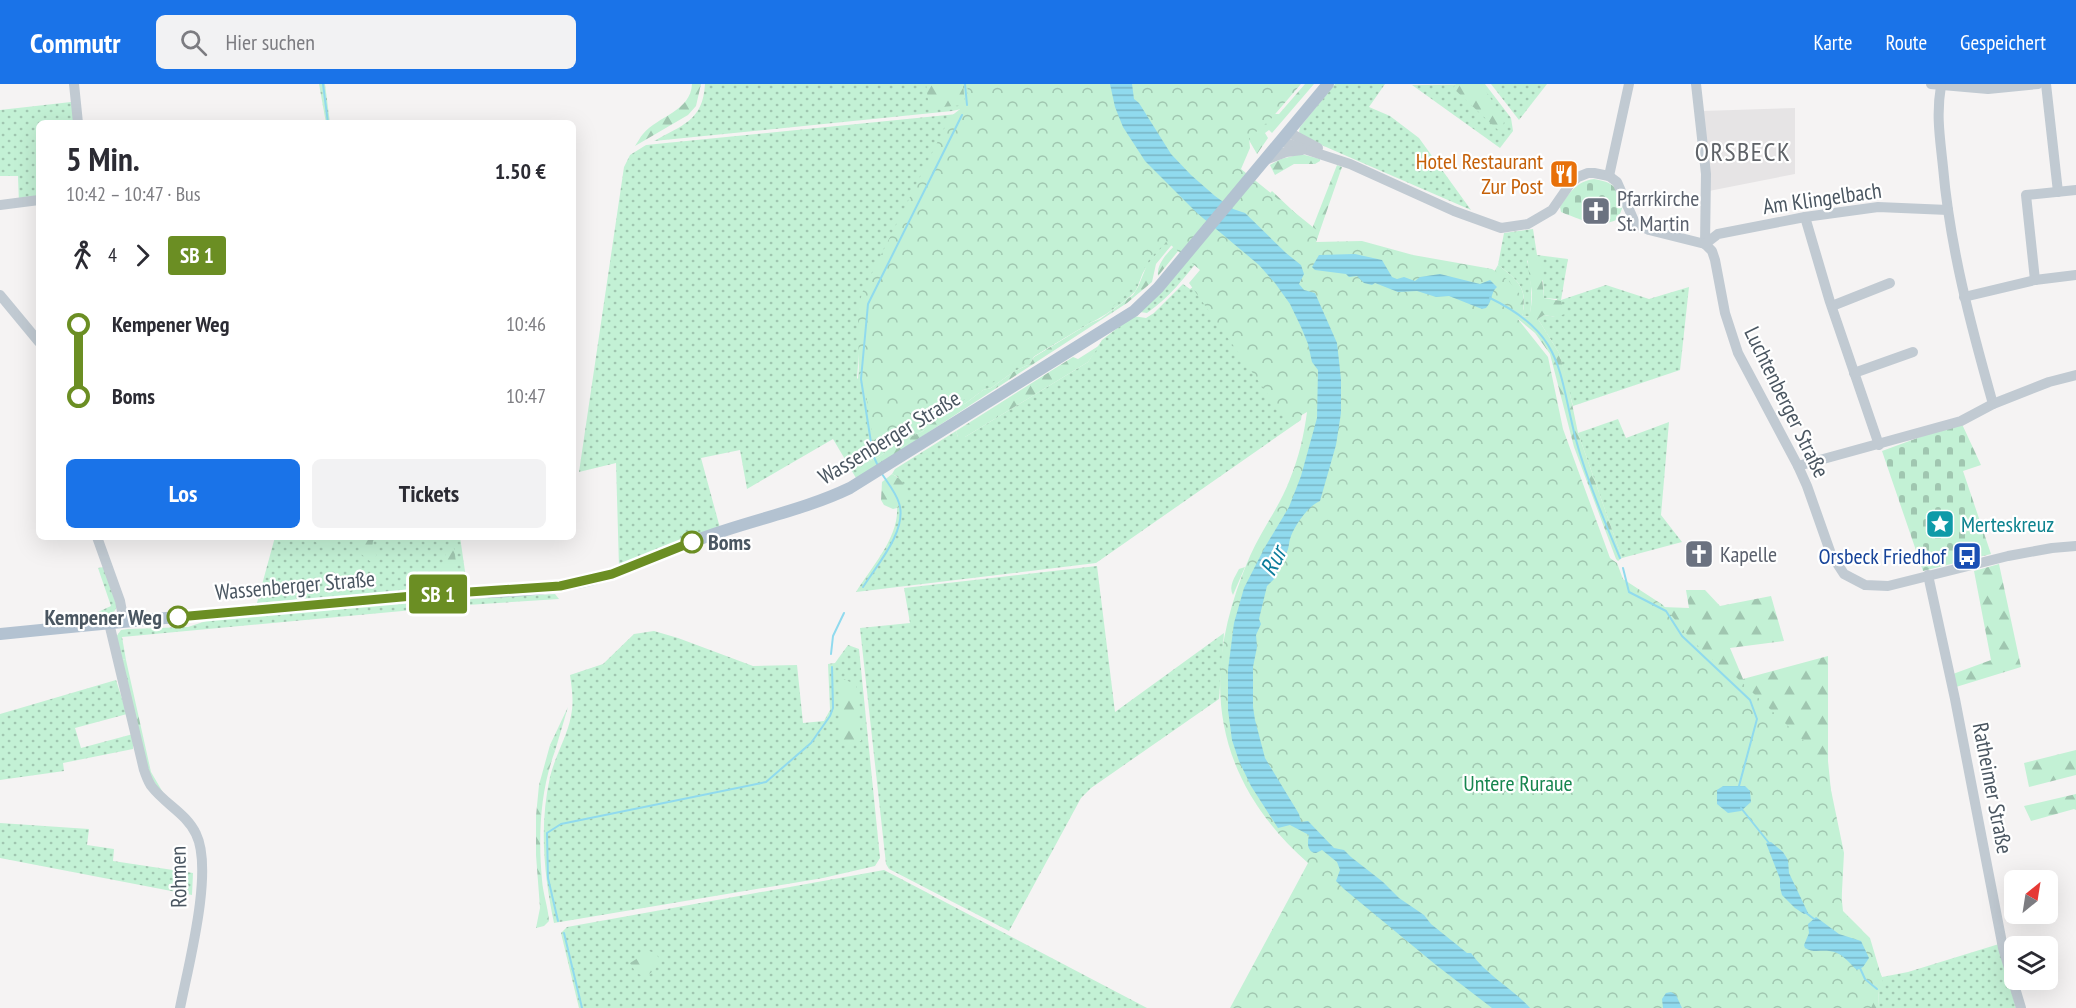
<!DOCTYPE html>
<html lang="de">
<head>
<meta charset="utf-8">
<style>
	:root { --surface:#fff; --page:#f2f2f3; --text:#2b2b33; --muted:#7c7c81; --accent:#1a73e8 }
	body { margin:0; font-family:"PT Sans Narrow",sans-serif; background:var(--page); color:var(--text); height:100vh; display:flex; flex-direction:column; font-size:22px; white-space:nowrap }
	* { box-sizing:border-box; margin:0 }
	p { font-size:20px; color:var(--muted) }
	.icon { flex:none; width:33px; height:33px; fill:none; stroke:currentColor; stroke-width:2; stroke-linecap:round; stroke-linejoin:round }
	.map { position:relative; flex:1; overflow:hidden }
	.panel { position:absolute; left:36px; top:36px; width:540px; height:420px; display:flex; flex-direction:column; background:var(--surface); border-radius:9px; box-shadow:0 6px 24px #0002 }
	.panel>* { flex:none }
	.badge { padding:0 12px; border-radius:4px; font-size:21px; line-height:39px }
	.needle { width:39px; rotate:30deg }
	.fabs { position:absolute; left:2004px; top:786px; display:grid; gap:12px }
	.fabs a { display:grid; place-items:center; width:54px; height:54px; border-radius:9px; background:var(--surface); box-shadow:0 6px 24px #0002; font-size:30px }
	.map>.badge { position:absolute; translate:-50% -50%; box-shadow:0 0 0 3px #fff }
	.legs { display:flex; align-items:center; gap:9px; height:66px; padding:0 30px; font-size:20px }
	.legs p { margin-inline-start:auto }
	.overview { display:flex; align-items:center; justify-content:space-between; height:102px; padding:0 30px }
	h1 { font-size:33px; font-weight:700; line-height:45px }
	.primary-button { display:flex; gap:12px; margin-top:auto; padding:12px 30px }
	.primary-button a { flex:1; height:69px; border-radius:9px; background:var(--accent); color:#fff; font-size:24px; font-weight:700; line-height:69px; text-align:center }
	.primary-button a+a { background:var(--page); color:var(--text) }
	ul { padding:0 30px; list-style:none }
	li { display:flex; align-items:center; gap:21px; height:72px; font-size:22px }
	li i { display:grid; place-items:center; width:9px; height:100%; margin:0 8px; background:currentColor }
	li i::after { content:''; width:15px; height:15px; margin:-8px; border:4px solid; border-radius:50%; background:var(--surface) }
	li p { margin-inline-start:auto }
	li:first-child i { background:linear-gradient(#0000 50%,currentColor 0) }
	li:last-child i { background:linear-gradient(currentColor 50%,#0000 0) }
	header { display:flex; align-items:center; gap:36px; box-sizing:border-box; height:84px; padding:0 30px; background:var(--accent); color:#fff }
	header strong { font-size:28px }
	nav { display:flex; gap:33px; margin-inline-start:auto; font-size:21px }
	.search { width:420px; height:54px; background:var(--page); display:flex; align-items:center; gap:15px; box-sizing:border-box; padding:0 21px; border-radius:9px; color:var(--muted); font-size:22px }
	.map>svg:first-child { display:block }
</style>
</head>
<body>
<header>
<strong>Commutr</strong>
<div class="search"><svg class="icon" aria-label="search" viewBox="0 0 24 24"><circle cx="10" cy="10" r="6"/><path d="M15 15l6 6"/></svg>Hier suchen</div>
<nav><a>Karte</a><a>Route</a><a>Gespeichert</a></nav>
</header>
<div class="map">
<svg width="2076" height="924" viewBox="0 0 2076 924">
	<defs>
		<pattern id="grass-dots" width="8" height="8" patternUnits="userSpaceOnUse" patternTransform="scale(1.5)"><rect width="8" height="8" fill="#c3f1d5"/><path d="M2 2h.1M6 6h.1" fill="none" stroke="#a0c6b0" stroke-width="1.8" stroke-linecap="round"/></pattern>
		<pattern id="forest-firs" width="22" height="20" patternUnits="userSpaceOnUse" patternTransform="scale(1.5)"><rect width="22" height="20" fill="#c3f1d5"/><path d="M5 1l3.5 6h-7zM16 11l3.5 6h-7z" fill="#a0c6b0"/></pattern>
		<pattern id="cemetery-stones" width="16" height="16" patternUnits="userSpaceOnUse" patternTransform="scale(1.5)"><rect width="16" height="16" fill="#c3f1d5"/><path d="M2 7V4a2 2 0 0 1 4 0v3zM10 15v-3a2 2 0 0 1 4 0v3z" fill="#a0c6b0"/></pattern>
		<pattern id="park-crowns" width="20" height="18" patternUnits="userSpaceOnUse" patternTransform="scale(1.5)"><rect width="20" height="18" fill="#c3f1d5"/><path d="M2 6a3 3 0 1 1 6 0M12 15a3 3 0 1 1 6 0" fill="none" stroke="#a0c6b0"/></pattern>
		<pattern id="water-rules" width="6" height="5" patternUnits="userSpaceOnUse" patternTransform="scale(1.5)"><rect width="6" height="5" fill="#90daee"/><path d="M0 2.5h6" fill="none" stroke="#78b4c4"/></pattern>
	</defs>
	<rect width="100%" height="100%" fill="#f5f3f3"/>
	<!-- education -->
	<polygon fill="#e6e4e5" points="1795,24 1795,90 1709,107 1702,27"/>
	<!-- grass -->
	<g fill="url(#grass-dots)">
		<polygon points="319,0 325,0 330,39 326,39"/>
		<path d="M705 0H1036L981 21 952 27 654 57C682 41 703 37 705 0Z"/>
		<polygon points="1335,0 1385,0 1369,23 1390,32 1419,54 1471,126 1303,53 1299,48 1300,43"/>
		<polygon points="1485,0 1511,34 1513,47 1500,64 1412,1"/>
		<polygon points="1491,0 1547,0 1519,36"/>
		<polygon points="71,18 76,39 39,39 39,113 19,119 18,92 0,92 0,26"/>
		<path d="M957 30 863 218 857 294 858 295 865 219 1181 145C1168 157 1156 169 1146 184 1141 190 1140 199 1136 206 1131 214 1100 235 1090 239L1034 272 1030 280 1013 288 991 304 983 306 966 319 933 335 923 347 897 359 879 373 870 377 863 391 856 394 833 355 747 405 740 366 701 374 720 444 619 483 616 379 579 388 624 83 630 71 646 61Z"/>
		<path d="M1533 145 1537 171 1568 175 1561 216 1606 201 1649 215 1689 203 1680 286 1573 322 1559 269 1538 235 1544 231 1555 233 1557 215 1544 214 1543 197 1527 176C1532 194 1532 214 1530 233L1522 232C1529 205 1518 196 1498 181L1504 149Z"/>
		<path d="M1201 173C1185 193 1169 214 1147 229L1140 228 1189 174Z"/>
		<path d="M1183 200 1190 205 1196 201 1303 321 1301 336 1096 479 856 508C871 484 899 453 897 424L901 423 898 393 892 390 895 385 956 347 958 353H965L1088 278 1102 256 1133 232 1146 234 1154 229Z"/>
		<polygon points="1618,335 1626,354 1669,338 1661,431 1682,458 1622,474 1578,349"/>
		<polygon points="275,453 460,453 467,501 257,519"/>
		<polygon points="1097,482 1115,628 1224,549 1219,615 1091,704 1081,714 1009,847 889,785 886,780 860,544 910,539 904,504"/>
		<polygon points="104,483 117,523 112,531 98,531 98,528 111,522 98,484"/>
		<polygon points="555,510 559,515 467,521 122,553 126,576 121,575 116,553 121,546 128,545 188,543 209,536 390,520"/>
		<path d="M654 547 678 554 753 582 797 581 803 639 824 637 830 626 828 580 835 579 848 561 859 565 880 774 875 782 823 794 554 839C544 791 539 742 550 693 555 672 567 653 571 632 574 618 572 605 570 591L603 580 634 550Z"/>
		<polygon points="116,596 127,630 75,644 81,664 133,650 133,665 63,679 64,687 0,696 0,630"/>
		<polygon points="568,623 555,667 550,661"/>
		<polygon points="0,739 89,745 87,761 114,765 113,777 193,789 192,811 0,774"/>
		<polygon points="884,786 1147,924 579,924 561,849 567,843"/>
		<polygon points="1999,860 2016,924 1879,924 1878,902 1882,893 1908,888"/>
	</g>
	<!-- forest -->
	<g fill="url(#forest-firs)">
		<path d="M692 0H701L696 22 688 31 635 62C638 58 640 53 643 50 658 32 691 27 692 0Z"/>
		<polygon points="926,0 963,0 965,21 929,24"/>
		<polygon points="1305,0 1314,0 1272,49 1269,46 1265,49 1268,54 1257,70 1246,51 1271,30 1279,30"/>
		<polygon points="1456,0 1483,0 1484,4 1500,29 1504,38 1502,45 1498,46 1453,4"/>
		<polygon points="1301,70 1320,75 1320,77 1315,80 1294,80 1275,91 1270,81 1281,75"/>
		<path d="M1337 81 1342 83 1316 158 1491 193 1498 181C1519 197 1528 204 1522 232L1529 233C1531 225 1532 217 1532 209 1531 199 1526 179 1529 171L1535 173 1541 182 1544 214 1561 217 1565 230 1555 233 1544 231 1538 235 1559 269 1568 300 1578 349 1622 474 1618 477 1616 475 1574 363 1550 270 1535 249 1518 235 1508 244 1367 204 1263 117 1272 107 1312 145Z"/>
		<path d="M1185 152 1179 166 1158 192C1156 177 1174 162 1185 152Z"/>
		<polygon points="1167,157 1175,157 1156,180 1152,198 1127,219 863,391 862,388 870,377 879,373 897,359 923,347 933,335 966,319 983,306 991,304 1013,288 1030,280 1034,273 1090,239 1100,235 1133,211 1138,203 1147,181"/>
		<polygon points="1100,261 1088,278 965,353 958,353 956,347 1073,273 1078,275"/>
		<path d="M892 390C902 395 907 403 908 414L901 423 893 425 884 421 881 416 882 398Z"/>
		<polygon points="310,453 325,453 329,457 331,463 324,465"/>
		<polygon points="344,453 384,453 373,457 372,464 377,471 371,478 361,470 358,459"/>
		<path d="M453 458 459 498 445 496C443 484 443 467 453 458Z"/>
		<polygon points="1999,480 2021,583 1956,603 1953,590 1991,576 1974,487"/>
		<path d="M1245 483 1233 511C1228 502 1235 493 1239 485Z"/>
		<polygon points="1686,506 1705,506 1720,522 1771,512 1784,557 1730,564 1743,595 1828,572 1828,677 1843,827 1862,846 1882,893 1878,902 1879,924 1826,924 1662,523 1689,524"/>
		<polygon points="121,575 126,576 151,688 168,717 149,691"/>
		<polygon points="840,593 856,601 861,657 850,660 841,658"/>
		<path d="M550 661 555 667C540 707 538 753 542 796 543 810 548 823 549 837L544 842 536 844 540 824 536 771V732L539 701Z"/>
		<polygon points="2076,666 2076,691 2029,703 2024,679"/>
		<polygon points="2076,710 2076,726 2074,725 2031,737 2024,722"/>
		<path d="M649 867 655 869 659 874C658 884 654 888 644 892L636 889 630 879Z"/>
	</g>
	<!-- cemetery -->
	<g fill="url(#cemetery-stones)">
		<path d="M1594 95C1615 99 1616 102 1623 122L1618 135C1600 145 1579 135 1561 128L1560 123C1569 109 1577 97 1594 95Z"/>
		<polygon points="1961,338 1981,381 1963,387 1991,470 1923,487 1882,367"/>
	</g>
	<!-- park -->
	<path fill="url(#park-crowns)" d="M967 0H1301L1270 36 1249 54 1250 64 1241 85 1319 148 1316 158 1362 157 1413 171 1492 185 1507 195 1523 214 1518 219 1525 228 1517 234 1548 273 1563 345 1610 474 1617 479 1623 495 1663 521 1690 554 1729 592H1735L1825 677 1844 769 1841 826 1870 854 1883 898 1871 924H1230L1308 779C1210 692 1199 589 1250 472 1262 445 1280 422 1290 395 1299 373 1304 351 1307 328L1288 339 1189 199 1200 186 1165 156C1150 169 1144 188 1132 203 1124 214 1114 221 1104 229L876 370 864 299 859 298 858 226 862 209 950 33 969 18Z"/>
	<!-- water -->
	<g fill="url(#water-rules)">
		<path d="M1110 0H1132L1134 15 1139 19 1171 70 1191 91 1215 112 1233 125 1245 129 1286 169 1301 181 1304 190 1299 200 1304 206 1315 209 1337 259 1341 295V329L1336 361 1320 417C1308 422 1294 442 1290 455 1289 458 1289 462 1288 465 1284 477 1278 476 1277 492L1267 502 1259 535 1261 540 1256 551 1257 563 1253 583V623L1255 636 1265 674 1299 730 1301 738 1308 737 1334 764 1344 766 1351 773 1383 798 1399 814 1424 831 1431 840 1467 869H1471C1486 891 1512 904 1530 924H1492L1436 881 1344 805 1336 797 1340 786 1337 778 1322 766 1316 769C1307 768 1307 759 1309 751L1290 741 1278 744 1251 702 1239 677 1232 656 1228 626V586L1234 539 1244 504 1265 463 1289 423 1301 392 1317 334 1318 286 1312 278 1308 260 1301 243 1290 220 1275 199 1259 181 1197 129 1145 77 1123 43 1115 23Z"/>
		<path d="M1355 170 1382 176 1392 193 1397 195 1404 193 1415 197 1420 193 1440 190 1480 200 1490 196 1497 203C1490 209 1493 217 1486 224L1482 225 1449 212 1436 213 1417 207 1398 208 1375 199 1372 201 1364 199 1357 192 1349 193 1346 190 1315 186 1312 183 1319 171Z"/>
		<polygon points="1723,702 1745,702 1750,707 1751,718 1741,727 1728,729 1717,720 1717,706"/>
		<polygon points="1771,758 1783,768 1788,776 1789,789 1808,829 1804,830 1795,824 1782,811 1780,803 1780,795 1766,759"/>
		<path d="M1816 833 1839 850 1861 857 1869 874 1863 883 1857 886C1848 878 1842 868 1829 867 1820 866 1813 869 1805 864L1804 861 1809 849 1808 840Z"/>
		<polygon points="1671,908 1676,911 1682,924 1663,924 1662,915 1666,909"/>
	</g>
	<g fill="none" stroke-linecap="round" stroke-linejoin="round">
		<!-- stream -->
		<g stroke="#90daee" stroke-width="2">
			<polyline points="323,0 328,39"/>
			<polyline points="965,0 967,21"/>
			<path d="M1490 214C1564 250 1558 286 1576 356 1587 396 1604 436 1620 474"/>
			<polyline points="878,382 873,371 861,295 868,220 962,31"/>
			<polyline points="1623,484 1629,508 1666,527 1682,552 1750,616 1757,635 1739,702"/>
			<path d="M863 503C877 481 908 446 899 419 896 409 888 399 882 390"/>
			<polyline points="831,570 833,552 844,529"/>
			<polyline points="1741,724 1769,759"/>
			<polyline points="1805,828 1814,835"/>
			<polyline points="558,837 548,794 547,749 561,740 766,698 811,659 830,632 833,624 832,583"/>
			<polyline points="564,849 582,924"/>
			<polyline points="1860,884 1865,895 1877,905"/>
		</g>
		<!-- minor -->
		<g stroke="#c1cad2" stroke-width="10">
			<polyline points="74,0 78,39"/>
			<polyline points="1696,0 1706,90 1705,160 1712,167 1715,176 1725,229 1738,269 1798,382 1807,402 1831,470 1844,490 1865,501 1888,502 2008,472 2052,464 2076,462"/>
			<polyline points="1931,0 1988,5 2038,0"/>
			<polyline points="2046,0 2058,108"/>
			<path d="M1941 2C1936 31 1940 54 1943 83 1950 164 1971 242 1993 320"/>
			<polyline points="1288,48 1318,64"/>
			<polyline points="1280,57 1350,80 1454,127 1501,144 1528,140 1552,126 1570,100 1578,93 1588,89 1594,89 1609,92 1617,98 1635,139 1649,146 1705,160"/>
			<polyline points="1265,76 1286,68 1302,66"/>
			<polyline points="1609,92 1629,0"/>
			<polyline points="0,121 39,116"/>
			<polyline points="1805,133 1830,218 1879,361"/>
			<polyline points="1705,160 1718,150 1805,133 1878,123 1948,126"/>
			<polyline points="2035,196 2026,111 2076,106"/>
			<polyline points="0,211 39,258"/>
			<polyline points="1964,213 2035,196 2076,191"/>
			<polyline points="1832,222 1890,199"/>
			<polyline points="1854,289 1913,268"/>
			<polyline points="1798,382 1961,337 1993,320 2049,298 2076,291"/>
			<polyline points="97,453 120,517 124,538"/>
			<polyline points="1928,491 1955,615 2003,864 2021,924"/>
			<path d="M109 539 144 686C146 691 148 698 152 703 165 720 187 730 196 750 214 786 188 883 180 924"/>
		</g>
		<!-- major -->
		<path stroke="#b3c2d1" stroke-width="12" d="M0 550C137 536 273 524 410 512 466 507 528 510 582 498 623 489 661 469 700 455 750 436 802 427 850 404L1134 227 1158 204 1328 0"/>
	</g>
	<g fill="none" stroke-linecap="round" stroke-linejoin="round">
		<!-- line-1 casing -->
		<g stroke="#fff" stroke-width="14">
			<polyline id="line-1" points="178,533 424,511 560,502 612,490 692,458"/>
		</g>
		<!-- line-1 -->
		<use href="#line-1" stroke="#6b8e23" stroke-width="9"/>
	</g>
	<!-- icons -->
	<defs>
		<g id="restaurant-square" transform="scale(1.5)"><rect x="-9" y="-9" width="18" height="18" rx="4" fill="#e8710a" stroke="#fff"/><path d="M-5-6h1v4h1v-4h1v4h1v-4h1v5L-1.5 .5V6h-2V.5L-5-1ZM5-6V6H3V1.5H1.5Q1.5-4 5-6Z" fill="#fff"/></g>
		<g id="church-square" transform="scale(1.5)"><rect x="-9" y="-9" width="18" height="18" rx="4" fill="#6b7280" stroke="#fff"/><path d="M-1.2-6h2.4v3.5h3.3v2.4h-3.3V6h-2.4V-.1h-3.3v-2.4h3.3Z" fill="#fff"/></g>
		<g id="sight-square" transform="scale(1.5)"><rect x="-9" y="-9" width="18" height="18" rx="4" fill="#0f9aa8" stroke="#fff"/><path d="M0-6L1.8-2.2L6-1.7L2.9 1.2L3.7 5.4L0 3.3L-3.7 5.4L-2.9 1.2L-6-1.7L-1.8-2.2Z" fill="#fff"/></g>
		<g id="bus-square" transform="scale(1.5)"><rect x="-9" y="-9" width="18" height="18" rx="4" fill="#1a4fb4" stroke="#fff"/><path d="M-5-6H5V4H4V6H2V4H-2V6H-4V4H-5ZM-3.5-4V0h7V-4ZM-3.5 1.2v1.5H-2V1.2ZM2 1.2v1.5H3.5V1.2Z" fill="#fff"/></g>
	</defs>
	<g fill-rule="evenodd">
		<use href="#restaurant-square" x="1564" y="90"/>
		<use href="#church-square" x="1596" y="127"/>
		<use href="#sight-square" x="1940" y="440"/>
		<use href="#church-square" x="1699" y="470"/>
		<use href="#bus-square" x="1967" y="472"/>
	</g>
	<!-- markers -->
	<g fill="#fff" stroke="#6b8e23" stroke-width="3">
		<circle cx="692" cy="458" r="10"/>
		<circle cx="178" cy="533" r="10"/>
	</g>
	<g text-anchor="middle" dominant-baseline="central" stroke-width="4.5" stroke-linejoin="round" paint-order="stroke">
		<!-- food labels -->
		<g font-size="22" fill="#c56008" stroke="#fff" text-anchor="end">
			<text x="1543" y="77">Hotel Restaurant<tspan x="1543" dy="25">Zur Post</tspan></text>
		</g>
		<!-- worship labels -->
		<g font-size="22" fill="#5b616d" stroke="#fff" text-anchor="start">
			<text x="1617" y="114">Pfarrkirche<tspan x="1617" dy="25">St. Martin</tspan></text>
			<text x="1720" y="470">Kapelle</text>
		</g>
		<!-- street labels -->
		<g font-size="22" fill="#4a5661" stroke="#fff">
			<text transform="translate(1822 114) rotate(-8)">Am Klingelbach</text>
			<text transform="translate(1787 318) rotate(64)">Luchtenberger Straße</text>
			<text transform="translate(889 353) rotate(-31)">Wassenberger Straße</text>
			<text transform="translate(295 501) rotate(-5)">Wassenberger Straße</text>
			<text transform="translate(1993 704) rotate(79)">Ratheimer Straße</text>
			<text transform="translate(178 793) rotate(-91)">Rohmen</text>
		</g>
		<!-- culture labels -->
		<g font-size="22" fill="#0d838f" stroke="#fff" text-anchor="start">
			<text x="1961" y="440">Merteskreuz</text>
		</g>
		<!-- stop labels -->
		<g font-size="22" font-weight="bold" fill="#4a5661" stroke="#fff" text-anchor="start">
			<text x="708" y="458">Boms</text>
			<text x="162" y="533" text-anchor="end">Kempener Weg</text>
		</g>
		<!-- transit labels -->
		<g font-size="22" fill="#164399" stroke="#fff" text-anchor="end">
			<text x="1946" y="472">Orsbeck Friedhof</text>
		</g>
		<!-- park labels -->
		<g font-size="22" fill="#17864f" stroke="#fff">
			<text x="1518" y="699">Untere Ruraue</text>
		</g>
		<!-- water labels -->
		<g font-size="24" font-style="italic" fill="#0c7c9b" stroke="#fff">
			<text transform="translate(1273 477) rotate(-62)">Rur</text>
		</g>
		<!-- quarter labels -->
		<g font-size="26" letter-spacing="1.5" fill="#5f6368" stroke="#fff">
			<text x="1743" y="67">ORSBECK</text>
		</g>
	</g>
</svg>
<div class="fabs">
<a><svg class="needle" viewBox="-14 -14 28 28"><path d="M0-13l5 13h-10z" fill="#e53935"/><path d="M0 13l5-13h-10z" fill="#7c7c81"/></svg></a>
<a><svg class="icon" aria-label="layers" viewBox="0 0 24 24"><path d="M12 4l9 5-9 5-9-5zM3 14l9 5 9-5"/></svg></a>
</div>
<b class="badge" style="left:438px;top:510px;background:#6b8e23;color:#fff">SB 1</b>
<section class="panel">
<div class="overview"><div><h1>5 Min.</h1><p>10:42 – 10:47 · Bus</p></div><b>1.50 €</b></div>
<div class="legs"><svg class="icon" aria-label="walk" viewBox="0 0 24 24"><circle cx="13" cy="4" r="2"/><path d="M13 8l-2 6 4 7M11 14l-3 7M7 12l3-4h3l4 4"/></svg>4<svg class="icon" aria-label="forward" viewBox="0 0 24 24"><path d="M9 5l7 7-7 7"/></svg><b class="badge" style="background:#6b8e23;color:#fff">SB 1</b></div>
<ul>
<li><i style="color:#6b8e23"></i><b>Kempener Weg</b><p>10:46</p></li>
<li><i style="color:#6b8e23"></i><b>Boms</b><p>10:47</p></li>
</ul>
<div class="primary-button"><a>Los</a><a>Tickets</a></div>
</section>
</div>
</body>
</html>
